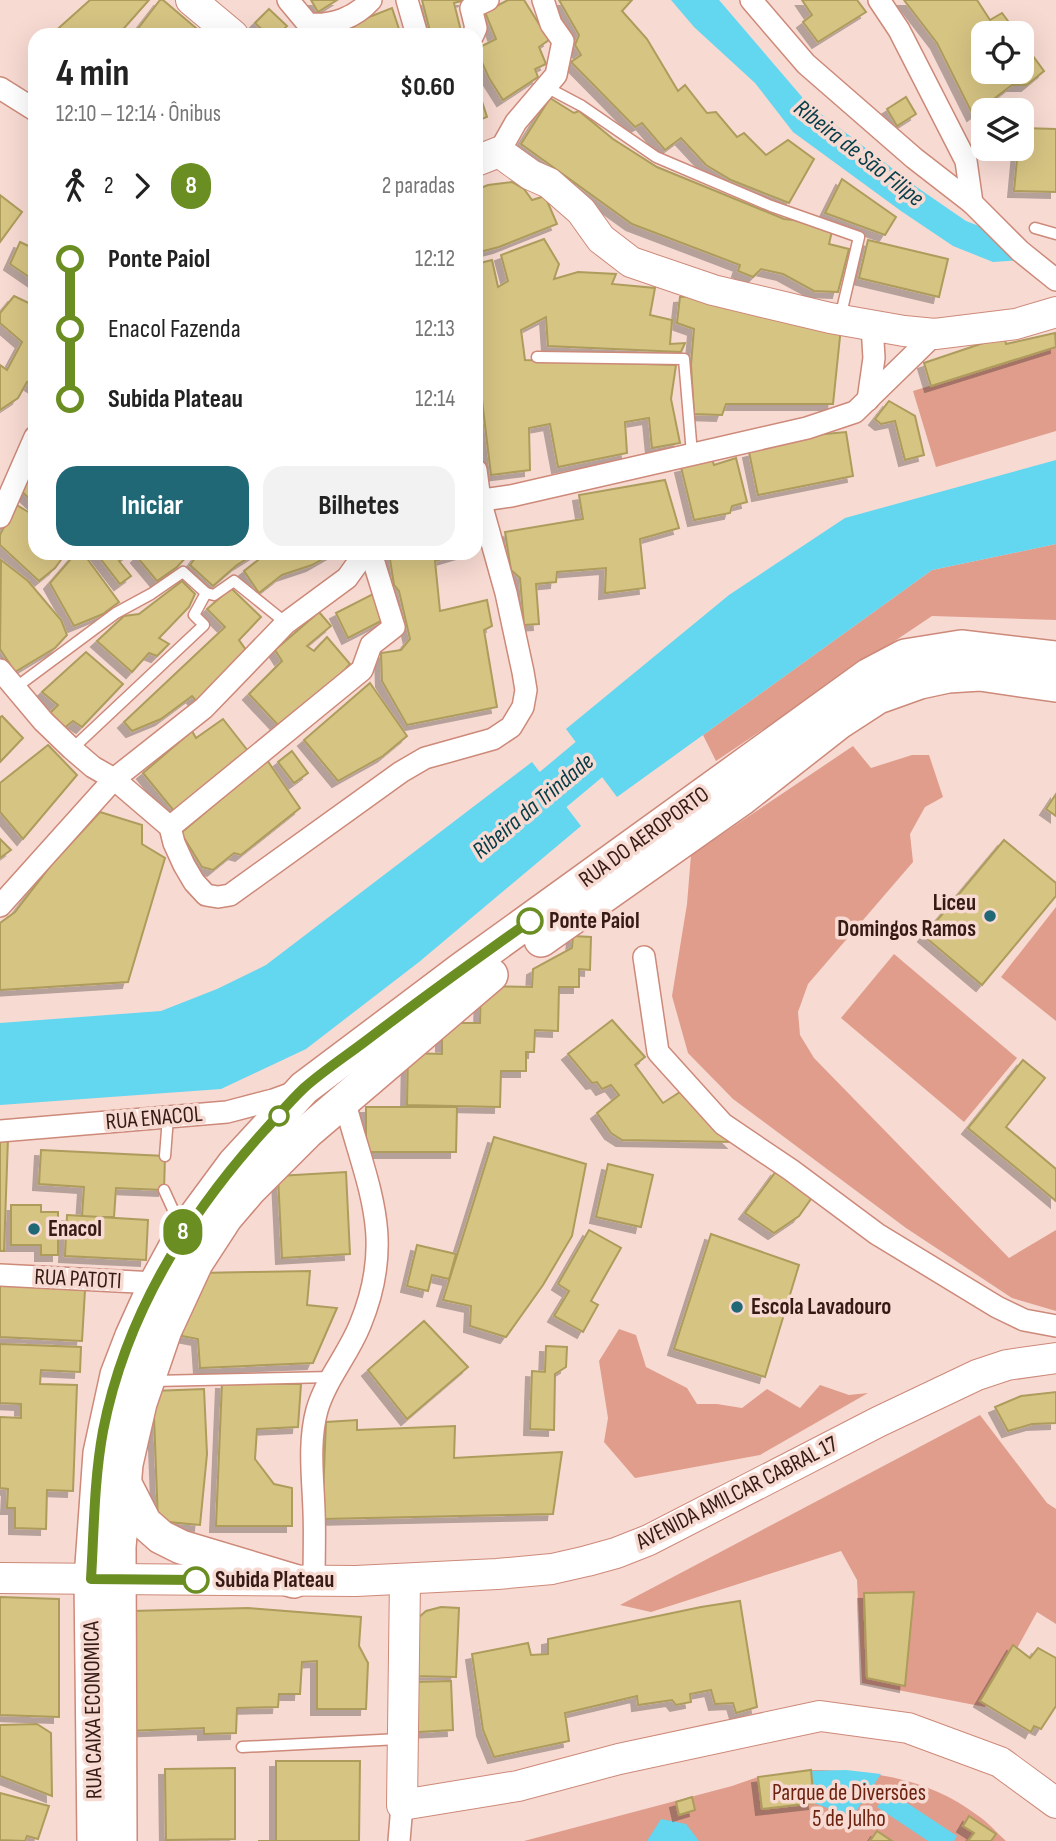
<!DOCTYPE html>
<html lang="pt">
<head>
<meta charset="utf-8">
<style>
	:root { --surface:#fff; --page:#f2f2f2; --text:#222; --muted:#767676; --accent:#216877 }
	body { margin:0; font-family:"Sofia Sans Condensed",sans-serif; background:var(--page); color:var(--text); height:100vh; display:flex; flex-direction:column; font-size:26px; white-space:nowrap }
	* { box-sizing:border-box; margin:0 }
	p { font-size:23px; color:var(--muted) }
	.icon { flex:none; width:38px; height:38px; fill:none; stroke:currentColor; stroke-width:2; stroke-linecap:round; stroke-linejoin:round }
	.map { position:relative; flex:1; overflow:hidden }
	.sheet { position:absolute; left:28px; top:28px; width:455px; height:532px; display:flex; flex-direction:column; background:var(--surface); border-radius:21px; box-shadow:0 7px 28px #0002 }
	.sheet>* { flex:none }
	.badge { padding:0 14px; border-radius:23px; font-size:24px; line-height:46px }
	.fabs { position:absolute; left:971px; top:21px; display:grid; gap:14px }
	.fabs a { display:grid; place-items:center; width:63px; height:63px; border-radius:14px; background:var(--surface); box-shadow:0 7px 28px #0002; font-size:35px }
	.map>.badge { position:absolute; translate:-50% -50%; box-shadow:0 0 0 4px #fff }
	.legs { display:flex; align-items:center; gap:10px; height:77px; padding:0 28px; font-size:23px }
	.legs p { margin-inline-start:auto }
	.summary { display:flex; align-items:center; justify-content:space-between; height:119px; padding:0 28px }
	h1 { font-size:38px; font-weight:700; line-height:52px }
	.action { display:flex; gap:14px; margin-top:auto; padding:14px 28px }
	.action a { flex:1; height:80px; border-radius:21px; background:var(--accent); color:#fff; font-size:28px; font-weight:700; line-height:80px; text-align:center }
	.action a+a { background:var(--page); color:var(--text) }
	ul { padding:0 28px; list-style:none }
	li { display:flex; align-items:center; gap:24px; height:70px; font-size:26px }
	li i { display:grid; place-items:center; width:10px; height:100%; margin:0 9px; background:currentColor }
	li i::after { content:''; width:18px; height:18px; margin:-9px; border:5px solid; border-radius:50%; background:var(--surface) }
	li p { margin-inline-start:auto }
	li:first-child i { background:linear-gradient(#0000 50%,currentColor 0) }
	li:last-child i { background:linear-gradient(currentColor 50%,#0000 0) }
	.map>svg:first-child { display:block }
</style>
</head>
<body>
<div class="map">
<svg width="1056" height="1841" viewBox="0 0 1056 1841">
	<defs>
		<filter id="shadow"><feDropShadow dx="-6" dy="6" stdDeviation="0" flood-color="#0004"/></filter>
	</defs>
	<rect width="100%" height="100%" fill="#f7dad2"/>
	<!-- green -->
	<g fill="#e09d8c">
		<polygon points="1056,347 1056,431 936,467 913,391"/>
		<polygon points="1056,544 1056,620 932,616 716,761 703,735 932,570"/>
		<polygon points="853,746 871,768 912,755 929,755 943,797 925,807 910,834 913,862 808,984 798,1012 800,1035 814,1058 1009,1258 1056,1230 1056,1311 1012,1298 906,1228 733,1099 688,1053 672,996 687,904 691,855"/>
		<polygon points="1056,907 1056,1021 1001,977"/>
		<polygon points="894,954 1017,1058 964,1122 841,1018"/>
		<polygon points="619,1329 636,1335 646,1367 687,1388 697,1404 717,1404 742,1408 767,1389 800,1408 820,1385 849,1395 868,1393 760,1455 635,1478 604,1442 608,1418 599,1361"/>
		<polygon points="980,1415 1047,1503 1056,1509 1056,1624 1037,1612 985,1707 862,1683 857,1580 841,1551 651,1612 620,1605"/>
		<path d="M811 1770C870 1770 928 1778 977 1815 988 1822 996 1832 1006 1841H524L732 1786 758 1777Z"/>
	</g>
	<!-- water -->
	<g fill="#63d6f0">
		<polygon points="671,0 719,0 808,104 918,188 966,221 1023,243 1056,266 1056,278 1020,260 993,262 953,246 901,211 793,132 755,83 694,27"/>
		<polygon points="1056,460 1056,544 932,570 617,797 566,729 729,595 845,518"/>
		<polygon points="532,762 581,826 419,962 306,1049 221,1089 0,1105 0,1023 161,1011 217,989 266,965"/>
		<polygon points="846,1770 881,1774 852,1817 814,1803 811,1771"/>
		<polygon points="889,1791 957,1836 954,1841 928,1841 877,1807"/>
		<polygon points="661,1819 686,1824 699,1841 647,1841"/>
	</g>
	<g fill="none" stroke-linecap="round" stroke-linejoin="round">
		<!-- river -->
		<polyline stroke="#63d6f0" stroke-width="44" points="508,827 634,722"/>
	</g>
	<!-- building -->
	<g fill="#d6c483" stroke="#ad9c5c" stroke-width="2" filter="url(#shadow)">
		<polygon points="90,0 149,0 118,35 51,35"/>
		<polygon points="160,0 163,0 196,28 190,35 133,35"/>
		<polygon points="311,0 337,0 318,12"/>
		<polygon points="422,0 465,0 454,3 462,35 431,35"/>
		<polygon points="508,0 524,0 549,40 539,47 546,64 535,69 538,77 503,100 489,78 476,49 496,39 485,12"/>
		<polygon points="559,0 632,0 622,11 647,39 678,91 685,85 707,113 716,112 737,137 744,133 766,155 788,140 814,159 789,203 731,180 706,165 681,138 665,150 642,123 635,127 571,62 581,55 575,45 579,35"/>
		<polygon points="802,0 857,0 866,12 818,42 803,22 812,15"/>
		<polygon points="904,0 977,0 990,20 1002,13 1017,33 984,33 984,72 1022,72 1022,41 1044,71 1027,85 1012,85 973,115 937,43"/>
		<polygon points="392,8 401,35 323,35"/>
		<polygon points="269,9 287,26 278,35 268,35 255,23"/>
		<polygon points="476,83 487,117 476,121"/>
		<polygon points="906,97 916,114 897,126 887,109"/>
		<polygon points="550,98 574,113 579,111 613,139 657,167 784,219 794,220 832,231 829,244 849,249 838,292 814,291 783,274 761,269 753,277 738,271 740,265 632,224 521,144"/>
		<polygon points="1022,128 1056,129 1056,192 1014,191 1018,149 1022,149"/>
		<polygon points="842,179 896,217 885,235 825,213"/>
		<polygon points="512,182 524,189 532,200 545,196 557,224 499,247 476,253 476,190 488,185"/>
		<polygon points="0,195 22,212 0,242"/>
		<polygon points="544,239 559,264 554,279 578,272 616,274 612,284 655,288 650,315 672,320 670,344 685,343 681,352 548,346 546,317 521,330 525,360 676,365 671,399 680,443 652,448 649,418 625,422 627,453 558,467 550,424 529,428 530,470 491,475 476,349 476,311 479,310 476,300 476,264 492,260 498,287 508,281 501,255"/>
		<polygon points="868,240 948,259 939,297 859,278"/>
		<polygon points="20,242 35,249 35,281 10,264"/>
		<polygon points="704,295 841,327 833,404 726,404 722,415 694,414 691,365 694,329 677,323 680,297"/>
		<polygon points="14,296 35,306 35,333 31,340 35,342 35,387 27,382 18,398 0,410 0,365 7,370 22,342 0,323 0,313"/>
		<polygon points="1055,333 1056,347 931,386 924,363 1004,336 1006,344"/>
		<polygon points="889,401 915,416 924,455 905,460 895,421 881,424 875,419"/>
		<polygon points="846,432 853,476 758,495 749,452 814,435"/>
		<polygon points="736,458 747,502 732,506 730,513 694,520 681,467 712,459 714,465"/>
		<polygon points="27,473 35,479 35,504 19,489"/>
		<polygon points="665,480 679,528 640,539 645,588 605,593 606,568 557,572 556,582 536,584 539,624 524,625 520,578 511,570 505,532 583,519 579,495"/>
		<polygon points="15,504 35,516 35,553 66,553 55,568 39,581 0,545 0,535"/>
		<polygon points="76,553 83,553 119,602 103,614 74,626 50,583"/>
		<polygon points="96,553 129,553 119,561 131,576 120,584"/>
		<polygon points="141,553 190,553 177,567 157,581 137,557"/>
		<polygon points="199,553 256,553 237,565 213,586 190,565"/>
		<polygon points="267,553 333,553 312,565 282,575 259,593 244,571"/>
		<polygon points="389,553 462,553 435,561 440,611 487,600 492,626 484,630 497,707 407,725 382,681 381,653 401,650 410,639 399,591 394,585"/>
		<polygon points="1,560 28,581 61,620 67,635 55,648 15,672 0,649"/>
		<polygon points="182,581 195,594 189,607 159,638 169,644 157,656 149,653 132,672 97,641 124,616 139,614"/>
		<polygon points="231,588 261,617 239,640 246,650 197,702 192,696 161,719 132,731 124,722 225,627 207,609"/>
		<polygon points="373,594 385,619 348,638 336,613"/>
		<polygon points="319,612 331,626 307,646 314,651 327,637 350,664 335,681 279,726 249,694 282,661 275,650"/>
		<polygon points="86,652 123,684 82,727 73,721 62,730 47,716 58,705 42,692"/>
		<polygon points="370,683 407,736 383,756 338,781 304,740"/>
		<polygon points="2,716 23,738 0,762 0,717"/>
		<polygon points="223,719 248,751 174,811 143,773 192,731 196,738"/>
		<polygon points="48,745 77,775 23,839 0,812 0,783"/>
		<polygon points="292,751 308,773 294,783 278,762"/>
		<polygon points="267,760 300,808 241,855 234,853 213,870 202,867 181,833"/>
		<polygon points="1056,794 1056,816 1046,809"/>
		<polygon points="100,812 142,825 142,844 165,858 128,982 0,990 0,923 15,912 52,864"/>
		<polygon points="0,839 11,850 0,858"/>
		<polygon points="1004,840 1056,883 1056,896 982,985 924,936"/>
		<polygon points="573,936 591,937 590,970 579,969 579,987 559,987 558,1031 535,1030 534,1052 526,1052 526,1071 501,1071 500,1107 407,1105 408,1053 442,1054 442,1023 480,1023 481,986 532,987 533,969 572,948"/>
		<polygon points="612,1020 645,1057 635,1065 663,1103 680,1092 732,1142 622,1140 611,1133 597,1113 619,1095 611,1085 602,1089 597,1082 592,1083 568,1054"/>
		<polygon points="1023,1060 1045,1078 1006,1127 1056,1169 1056,1201 968,1128"/>
		<polygon points="366,1107 457,1107 456,1152 366,1152"/>
		<polygon points="494,1137 586,1164 572,1236 543,1285 506,1337 470,1326 471,1306 443,1300"/>
		<polygon points="0,1138 8,1138 4,1251 0,1251"/>
		<polygon points="41,1150 165,1156 164,1190 116,1188 114,1217 82,1217 84,1187 39,1184"/>
		<polygon points="608,1164 653,1175 641,1227 596,1217"/>
		<polygon points="777,1170 813,1196 799,1216 774,1233 745,1213"/>
		<polygon points="346,1172 350,1254 282,1258 278,1176"/>
		<polygon points="11,1205 41,1205 41,1212 58,1212 58,1255 41,1255 41,1245 11,1245"/>
		<polygon points="67,1215 148,1220 146,1260 65,1256"/>
		<polygon points="589,1230 621,1248 591,1301 598,1305 583,1332 554,1316 569,1291 558,1284"/>
		<polygon points="711,1234 799,1265 765,1377 674,1349"/>
		<polygon points="417,1245 456,1254 449,1279 432,1275 428,1291 407,1286"/>
		<polygon points="310,1271 307,1305 337,1308 313,1363 200,1368 198,1339 182,1336 182,1317 198,1273"/>
		<polygon points="0,1285 85,1290 82,1341 0,1337"/>
		<polygon points="424,1321 468,1367 407,1419 368,1370"/>
		<polygon points="0,1344 81,1347 80,1372 41,1370 40,1384 77,1385 73,1491 47,1490 46,1529 15,1528 15,1508 7,1508 8,1489 0,1488 0,1417 21,1418 21,1404 0,1403"/>
		<polygon points="546,1346 567,1347 566,1367 555,1374 554,1430 530,1429 532,1371 545,1372"/>
		<polygon points="222,1383 301,1384 298,1427 257,1429 255,1459 274,1484 292,1488 292,1526 216,1526"/>
		<polygon points="204,1389 207,1454 200,1525 158,1521 153,1391"/>
		<polygon points="1056,1392 1056,1423 1032,1424 1008,1431 995,1407 1021,1396"/>
		<polygon points="357,1420 357,1430 455,1426 454,1458 562,1452 553,1514 322,1519 326,1422"/>
		<polygon points="914,1592 905,1686 867,1678 864,1593"/>
		<polygon points="0,1597 59,1599 59,1717 0,1715"/>
		<polygon points="740,1601 757,1707 736,1713 733,1703 715,1704 711,1690 690,1694 691,1702 676,1705 672,1700 638,1705 637,1696 565,1713 569,1741 494,1757 483,1730 472,1654 528,1643 531,1655 548,1654 548,1639 701,1607"/>
		<polygon points="441,1607 459,1608 456,1677 414,1676 418,1618 426,1611"/>
		<polygon points="248,1608 361,1617 359,1646 368,1663 366,1709 317,1709 317,1661 302,1662 300,1694 279,1694 278,1707 237,1708 236,1733 204,1734 204,1728 125,1731 132,1611"/>
		<polygon points="1013,1645 1030,1658 1038,1648 1056,1658 1056,1706 1041,1729 1034,1726 1031,1732 980,1701"/>
		<polygon points="451,1681 453,1730 418,1732 416,1682"/>
		<polygon points="37,1724 51,1733 52,1796 0,1776 0,1725"/>
		<polygon points="276,1761 360,1761 359,1841 258,1841 276,1841"/>
		<polygon points="235,1768 235,1839 166,1840 165,1769"/>
		<polygon points="811,1770 814,1803 762,1809 758,1777"/>
		<polygon points="0,1793 49,1806 38,1839 27,1836 25,1841 0,1840"/>
		<polygon points="692,1797 695,1810 679,1815 676,1802"/>
		<polygon points="969,1816 996,1834 991,1841 968,1841 974,1833 963,1826"/>
		<polygon points="877,1831 892,1841 870,1841"/>
	</g>
	<g fill="none" stroke-linecap="round" stroke-linejoin="round">
		<!-- lane casing -->
		<g stroke="#cd8979" stroke-width="13">
			<g id="lane">
				<polyline points="546,87 582,106 656,157 771,206 859,237 840,318"/>
				<polyline points="1035,228 1056,234"/>
				<polyline points="537,357 684,359 692,454"/>
				<polyline points="206,593 214,595 234,581 286,623"/>
				<polyline points="15,688 116,613 151,594 183,572 206,593 194,615 204,625 72,749"/>
				<polyline points="165,1156 168,1117"/>
				<polyline points="164,1190 180,1225"/>
				<polyline points="153,1381 332,1377"/>
				<polyline points="242,1747 399,1739"/>
			</g>
		</g>
		<!-- street casing -->
		<g stroke="#cd8979" stroke-width="24">
			<g id="street">
				<path d="M288 0 308 24C332 26 355 18 371 0"/>
				<polyline points="407,0 417,35"/>
				<polyline points="751,0 806,64 914,158 972,203"/>
				<polyline points="879,0 899,30 966,161 972,203 1020,251 1056,280"/>
				<polyline points="473,35 476,28 471,8 488,0"/>
				<polyline points="0,88 35,110"/>
				<polyline points="499,152 516,122 556,75 563,41 551,24 543,0"/>
				<polyline points="868,400 874,358 872,325"/>
				<polyline points="476,501 511,496 807,428 855,412 935,334"/>
				<polyline points="0,517 35,437"/>
				<polyline points="0,670 43,721 72,749 93,767 114,779 170,827 174,843 184,865 194,882 206,895 218,897 230,895 401,772 425,758 493,739 511,727 523,707 526,690 523,672 506,593 480,500 476,470"/>
				<polyline points="170,827 362,670 371,645 394,627 371,553"/>
				<polyline points="0,906 114,779 204,708 286,623 347,578 365,553"/>
				<polyline points="644,957 658,1052 723,1124 791,1170 877,1234 997,1307 1024,1320 1056,1326"/>
				<polyline points="0,1131 227,1112 273,1100 295,1092"/>
				<polyline points="0,1275 156,1283"/>
				<path d="M314 1580C314 1557 315 1534 314 1511 313 1478 308 1443 317 1410 326 1379 348 1355 360 1325 397 1236 366 1185 344 1099"/>
				<polyline points="399,1841 402,1805"/>
			</g>
		</g>
		<!-- secondary casing -->
		<g stroke="#cd8979" stroke-width="32">
			<g id="secondary">
				<polyline points="191,0 233,35"/>
				<polyline points="476,161 499,152 531,175 549,183 581,211 601,239 631,262 713,290 830,318 904,331 935,334 1016,324 1056,312"/>
				<polyline points="0,1578 356,1581 497,1574 552,1569 587,1561 616,1553 649,1540 878,1422 977,1375 1007,1365 1056,1358"/>
				<polyline points="405,1579 402,1805 518,1786 619,1759 820,1716 908,1728 1000,1762 1056,1803"/>
			</g>
		</g>
		<!-- primary casing -->
		<g stroke="#cd8979" stroke-width="36">
			<g id="primary">
				<polyline points="541,940 741,799 838,723 878,697 920,682 948,676 980,674 1056,685"/>
				<polyline points="125,1484 145,1523 161,1537 181,1547 294,1581"/>
				<polyline points="94,1841 91,1579 100,1453 117,1375 132,1336 156,1283 183,1233 234,1164 304,1088 462,969 869,675 905,656 961,647 1056,658"/>
				<polyline points="120,1841 119,1547 126,1464 140,1403 165,1330 196,1263 226,1217 250,1189 307,1132 491,975"/>
			</g>
		</g>
		<!-- lane -->
		<use href="#lane" stroke="#fff" stroke-width="10"/>
		<!-- street -->
		<use href="#street" stroke="#fff" stroke-width="21"/>
		<!-- secondary -->
		<use href="#secondary" stroke="#fff" stroke-width="30"/>
		<!-- primary -->
		<use href="#primary" stroke="#fff" stroke-width="33"/>
	</g>
	<g fill="none" stroke-linecap="round" stroke-linejoin="round">
		<!-- line-1 casing -->
		<g stroke="#fff" stroke-width="16">
			<path id="line-1" d="M196 1580 91 1579C94 1530 94 1480 103 1431 125 1317 187 1216 264 1131 277 1117 290 1101 304 1088 323 1071 346 1056 367 1040 421 999 475 960 530 921"/>
		</g>
		<!-- line-1 -->
		<use href="#line-1" stroke="#6b8e23" stroke-width="10"/>
	</g>
	<!-- markers -->
	<g fill="#216877" stroke="#f7dad2" stroke-width="2.5">
		<circle cx="990" cy="916" r="7"/>
		<circle cx="34" cy="1229" r="7"/>
		<circle cx="737" cy="1307" r="7"/>
	</g>
	<g fill="#fff" stroke="#6b8e23" stroke-width="3.5">
		<circle cx="530" cy="921" r="12"/>
		<circle cx="279" cy="1116" r="9"/>
		<circle cx="196" cy="1580" r="12"/>
	</g>
	<g text-anchor="middle" dominant-baseline="central" stroke-width="7" stroke-linejoin="round" paint-order="stroke">
		<!-- street labels -->
		<g font-size="23" fill="#351b14" stroke="#f7dad2">
			<text transform="translate(644 837) rotate(-36)">RUA DO AEROPORTO</text>
			<text transform="translate(154 1118) rotate(-5)">RUA ENACOL</text>
			<text transform="translate(78 1279) rotate(3)">RUA PATOTI</text>
			<text transform="translate(737 1493) rotate(-27)">AVENIDA AMILCAR CABRAL 17</text>
			<text transform="translate(93 1710) rotate(-91)">RUA CAIXA ECONOMICA</text>
		</g>
		<!-- poi labels -->
		<g font-size="23" font-weight="bold" fill="#351b14" stroke="#f7dad2" text-anchor="start">
			<text x="976" y="903" text-anchor="end">Liceu<tspan x="976" dy="26">Domingos Ramos</tspan></text>
			<text x="48" y="1229">Enacol</text>
			<text x="751" y="1307">Escola Lavadouro</text>
		</g>
		<!-- stop labels -->
		<g font-size="23" font-weight="bold" fill="#351b14" stroke="#f7dad2" text-anchor="start">
			<text x="549" y="921">Ponte Paiol</text>
			<text x="215" y="1580">Subida Plateau</text>
		</g>
		<!-- park labels -->
		<g font-size="23" fill="#6d210f" stroke="#f7dad2">
			<text x="849" y="1793">Parque de Diversões<tspan x="849" dy="26">5 de Julho</tspan></text>
		</g>
		<!-- water labels -->
		<g font-size="24" font-style="italic" fill="#043c47" stroke="#f7dad2">
			<text transform="translate(859 153) rotate(38)">Ribeira de São Filipe</text>
			<text transform="translate(533 806) rotate(-40)">Ribeira da Trindade</text>
		</g>
	</g>
</svg>
<div class="fabs">
<a><svg class="icon" aria-label="locate" viewBox="0 0 24 24"><circle cx="12" cy="12" r="6"/><path d="M12 2v4M12 18v4M2 12h4M18 12h4"/></svg></a>
<a><svg class="icon" aria-label="layers" viewBox="0 0 24 24"><path d="M12 4l9 5-9 5-9-5zM3 14l9 5 9-5"/></svg></a>
</div>
<b class="badge" style="left:183px;top:1232px;background:#6b8e23;color:#fff">8</b>
<section class="sheet">
<div class="summary"><div><h1>4 min</h1><p>12:10 – 12:14 · Ônibus</p></div><b>$0.60</b></div>
<div class="legs"><svg class="icon" aria-label="walk" viewBox="0 0 24 24"><circle cx="13" cy="4" r="2"/><path d="M13 8l-2 6 4 7M11 14l-3 7M7 12l3-4h3l4 4"/></svg>2<svg class="icon" aria-label="forward" viewBox="0 0 24 24"><path d="M9 5l7 7-7 7"/></svg><b class="badge" style="background:#6b8e23;color:#fff">8</b><p>2 paradas</p></div>
<ul>
<li><i style="color:#6b8e23"></i><b>Ponte Paiol</b><p>12:12</p></li>
<li><i style="color:#6b8e23"></i><span>Enacol Fazenda</span><p>12:13</p></li>
<li><i style="color:#6b8e23"></i><b>Subida Plateau</b><p>12:14</p></li>
</ul>
<div class="action"><a>Iniciar</a><a>Bilhetes</a></div>
</section>
</div>
</body>
</html>
